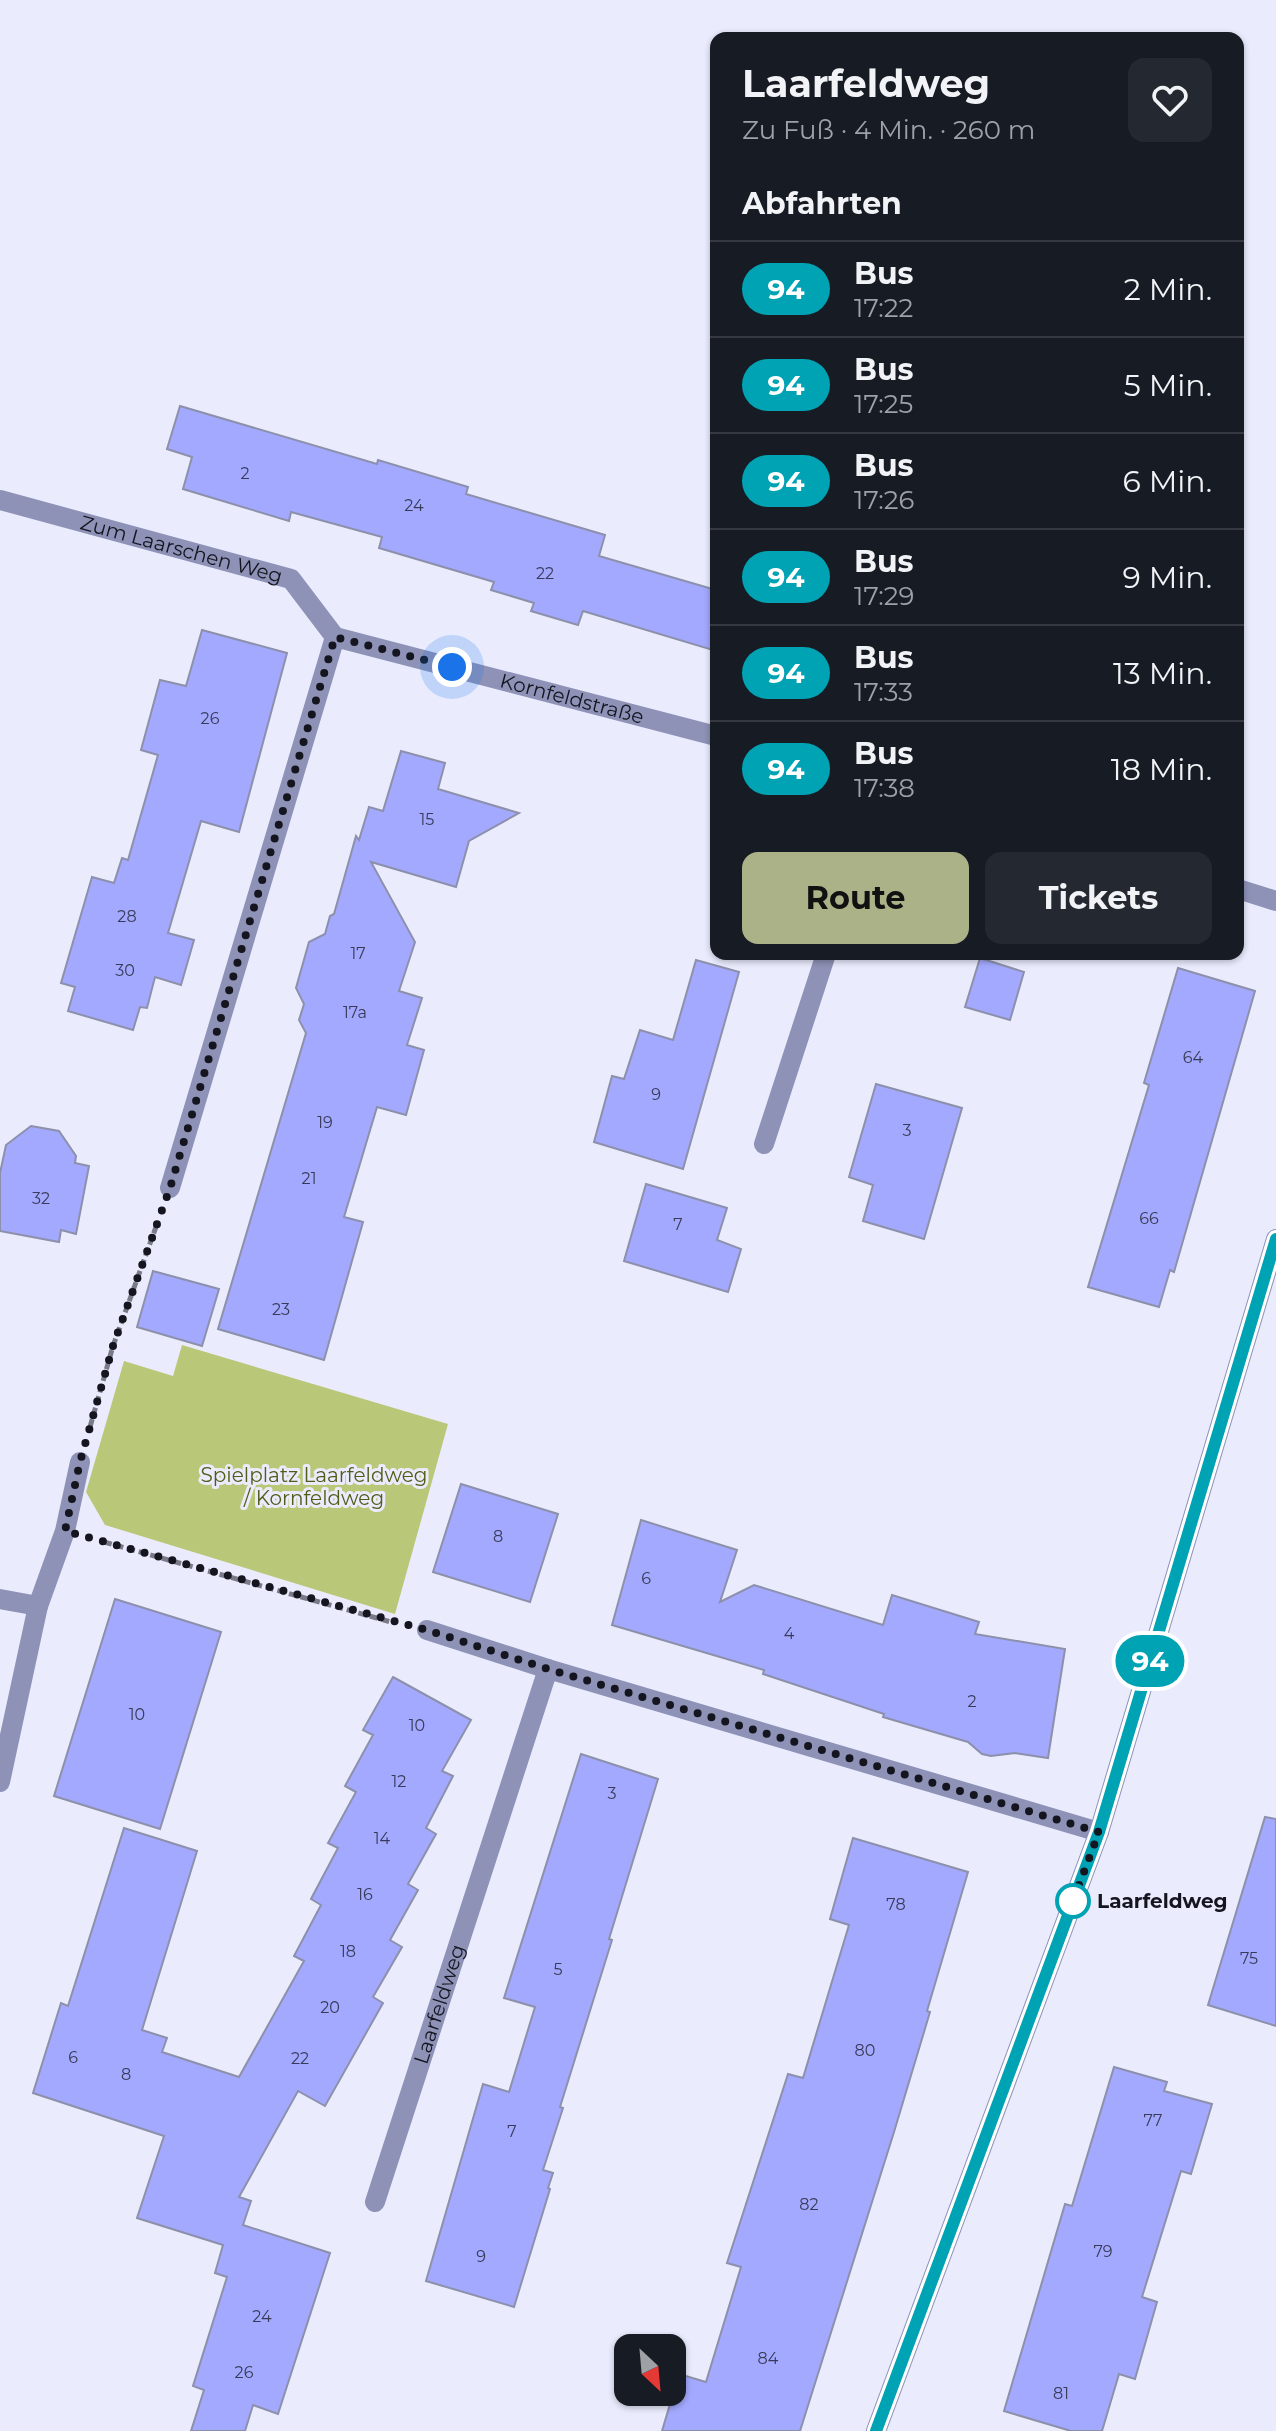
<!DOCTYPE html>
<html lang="de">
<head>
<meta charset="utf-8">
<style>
	:root { --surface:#171b24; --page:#242831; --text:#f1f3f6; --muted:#9ea1a6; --line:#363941; --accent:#abb288 }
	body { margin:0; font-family:Montserrat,sans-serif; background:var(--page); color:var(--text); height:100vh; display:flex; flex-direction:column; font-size:30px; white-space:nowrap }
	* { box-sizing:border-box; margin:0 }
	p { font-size:26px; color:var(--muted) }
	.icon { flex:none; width:44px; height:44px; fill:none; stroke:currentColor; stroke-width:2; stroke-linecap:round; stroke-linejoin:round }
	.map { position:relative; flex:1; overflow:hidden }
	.details { position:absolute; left:710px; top:32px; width:534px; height:928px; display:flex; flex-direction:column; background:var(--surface); border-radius:16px; box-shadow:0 2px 6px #0004 }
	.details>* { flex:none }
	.badge { padding:0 16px; border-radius:26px; font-size:28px; line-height:52px }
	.needle { width:52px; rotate:154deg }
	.buttons { position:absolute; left:614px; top:2334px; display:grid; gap:16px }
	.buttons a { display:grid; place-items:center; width:72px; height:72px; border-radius:16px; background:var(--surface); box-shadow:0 2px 6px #0004; font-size:40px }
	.you { position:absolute; width:40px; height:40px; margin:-20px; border:6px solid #fff; border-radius:50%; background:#1a73e8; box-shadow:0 0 0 12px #1a73e833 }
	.map>.badge { position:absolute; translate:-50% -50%; box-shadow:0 0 0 4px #fff }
	h2 { padding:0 32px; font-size:30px; line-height:72px }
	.round { display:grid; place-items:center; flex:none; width:84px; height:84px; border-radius:16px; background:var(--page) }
	.summary { display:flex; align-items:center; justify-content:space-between; height:136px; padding:0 32px }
	h1 { font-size:38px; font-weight:700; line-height:60px }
	.cta { display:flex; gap:16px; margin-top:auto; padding:16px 32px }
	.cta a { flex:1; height:92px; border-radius:16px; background:var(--accent); color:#111; font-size:32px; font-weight:700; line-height:92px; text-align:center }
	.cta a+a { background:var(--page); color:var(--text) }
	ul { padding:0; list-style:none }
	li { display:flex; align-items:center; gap:24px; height:96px; padding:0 32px; border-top:2px solid var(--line) }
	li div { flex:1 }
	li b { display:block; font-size:30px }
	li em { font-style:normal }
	li .badge { min-width:88px; font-weight:700; text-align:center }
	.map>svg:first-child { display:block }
</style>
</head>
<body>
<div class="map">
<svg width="1276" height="2431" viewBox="0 0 1276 2431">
	<rect width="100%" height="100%" fill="#eaecfe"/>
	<!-- green -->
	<polygon fill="#b8c878" points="182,1345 448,1424 395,1614 105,1525 86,1492 124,1361 173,1376"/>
	<!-- building -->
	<g fill="#a3a9fe" stroke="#8d90ab" stroke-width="2">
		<polygon points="180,406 377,464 378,460 468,487 466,494 605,535 599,556 716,590 716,651 583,611 578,625 531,611 534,603 491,590 494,582 379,548 382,537 291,512 289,521 183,489 192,457 167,449"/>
		<polygon points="202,630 287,653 239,832 201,821 168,933 194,940 181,985 155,977 147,1008 140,1007 133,1030 68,1011 75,987 61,983 92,877 114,883 122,858 128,860 158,755 141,750 160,680 186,686"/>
		<polygon points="401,751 445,763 438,789 519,813 469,841 456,887 371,862 415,942 399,991 422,998 407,1045 424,1050 406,1115 377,1107 344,1217 363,1222 324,1360 218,1329 306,1033 299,1020 304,1004 296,988 309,942 325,934 330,916 334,914 356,836 359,840 369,807 383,811"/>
		<polygon points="980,958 1024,972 1010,1020 965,1007"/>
		<polygon points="696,960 739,972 683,1169 594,1142 612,1076 624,1079 640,1030 673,1040"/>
		<polygon points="1178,968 1255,991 1174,1272 1170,1270 1159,1307 1088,1287 1149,1085 1144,1083"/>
		<polygon points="876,1084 962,1108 924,1239 863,1221 873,1185 849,1177"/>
		<polygon points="31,1126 59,1131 76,1156 75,1163 89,1166 76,1234 61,1230 59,1242 0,1231 0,1173 6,1145"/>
		<polygon points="646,1184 727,1208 717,1240 741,1249 728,1292 624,1261"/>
		<polygon points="153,1271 219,1289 202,1346 137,1327"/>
		<polygon points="461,1484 558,1514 530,1602 433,1572"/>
		<polygon points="641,1520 737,1550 720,1602 754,1585 883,1625 892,1595 979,1622 975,1634 1065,1649 1048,1758 1015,1753 991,1756 982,1754 968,1742 883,1717 884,1714 763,1674 764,1670 612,1625"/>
		<polygon points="115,1599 221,1632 160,1829 54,1796"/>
		<polygon points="393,1677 471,1720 442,1771 453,1776 426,1828 436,1834 408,1884 418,1890 390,1940 402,1947 373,1997 383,2003 325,2106 298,2091 239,2197 251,2201 243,2225 330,2253 278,2414 253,2405 245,2431 191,2431 204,2390 193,2386 227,2277 215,2273 223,2245 137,2218 164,2136 33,2093 61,2003 68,2006 124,1828 197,1851 142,2030 167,2038 162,2052 239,2077 304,1961 294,1956 321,1905 311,1899 338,1848 328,1843 356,1792 345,1786 373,1735 363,1730"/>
		<polygon points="581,1754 658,1779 609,1939 612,1940 560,2107 563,2108 543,2170 553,2173 548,2188 550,2189 514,2307 426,2281 483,2084 509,2092 535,2007 504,1998"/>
		<polygon points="1265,1817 1276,1819 1276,2026 1208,2005"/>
		<polygon points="853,1838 968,1872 927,2011 930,2012 894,2132 800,2431 662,2431 679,2374 706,2382 741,2267 727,2263 788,2074 803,2078 849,1925 830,1919"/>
		<polygon points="1114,2067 1167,2082 1164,2091 1212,2104 1191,2174 1181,2171 1142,2297 1157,2302 1135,2379 1119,2374 1102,2431 1071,2431 1004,2411 1065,2204 1072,2206"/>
	</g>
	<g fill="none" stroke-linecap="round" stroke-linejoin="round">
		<!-- path -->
		<g stroke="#7a7b89" stroke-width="5" stroke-dasharray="8 4" stroke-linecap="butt">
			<polyline points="90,1427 113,1346 157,1224"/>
			<polyline points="104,1542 391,1622"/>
		</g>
		<!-- minor -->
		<g stroke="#8e92b6" stroke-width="20">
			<path id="s1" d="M0 500 291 579 335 637"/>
			<polyline points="1238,889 1276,901"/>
			<polyline points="764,1144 826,954"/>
			<path id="s2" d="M170 1188 335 637 716 736"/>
			<polyline points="0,1599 38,1606 0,1782"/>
			<polyline points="38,1606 65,1531 80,1462"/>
			<polyline points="427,1630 548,1669"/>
			<path id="s3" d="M375 2202 548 1669 1099 1832"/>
			<polyline points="876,2431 1099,1832 1276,1239"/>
		</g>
	</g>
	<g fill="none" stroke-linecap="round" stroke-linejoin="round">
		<!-- line casing -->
		<g stroke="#fff" stroke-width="18">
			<polyline id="line" points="876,2431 1099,1832 1276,1239"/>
		</g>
		<!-- line -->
		<use href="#line" stroke="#00a3b4" stroke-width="12"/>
		<!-- walk -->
		<polyline stroke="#14151f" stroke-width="8" stroke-dasharray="0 14.4" points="452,667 335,637 170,1188 113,1346 80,1462 65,1531 427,1630 548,1669 1099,1832 1073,1901"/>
	</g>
	<!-- markers -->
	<circle fill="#fff" stroke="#00a3b4" stroke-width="4" cx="1073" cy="1901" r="16"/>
	<g text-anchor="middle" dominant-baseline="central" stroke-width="6" stroke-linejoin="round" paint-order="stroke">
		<!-- number labels -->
		<g font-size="16" fill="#383a57">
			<text x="245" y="473">2</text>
			<text x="414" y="505">24</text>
			<text x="545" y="573">22</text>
			<text x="210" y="718">26</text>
			<text x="427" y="819">15</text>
			<text x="127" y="916">28</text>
			<text x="358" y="953">17</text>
			<text x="125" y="970">30</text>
			<text x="355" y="1012">17a</text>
			<text x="1193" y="1057">64</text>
			<text x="656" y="1094">9</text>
			<text x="325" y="1122">19</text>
			<text x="907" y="1130">3</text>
			<text x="309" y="1178">21</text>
			<text x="41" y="1198">32</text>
			<text x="1149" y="1218">66</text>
			<text x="678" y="1224">7</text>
			<text x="281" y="1309">23</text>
			<text x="498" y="1536">8</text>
			<text x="646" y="1578">6</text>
			<text x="789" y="1633">4</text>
			<text x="972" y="1701">2</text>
			<text x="137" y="1714">10</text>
			<text x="417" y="1725">10</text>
			<text x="399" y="1781">12</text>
			<text x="612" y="1793">3</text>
			<text x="382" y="1838">14</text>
			<text x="365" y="1894">16</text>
			<text x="896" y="1904">78</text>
			<text x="348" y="1951">18</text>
			<text x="1249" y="1958">75</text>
			<text x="558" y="1969">5</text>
			<text x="330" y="2007">20</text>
			<text x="865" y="2050">80</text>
			<text x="73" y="2057">6</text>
			<text x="300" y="2058">22</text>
			<text x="126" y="2074">8</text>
			<text x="1153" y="2120">77</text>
			<text x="512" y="2131">7</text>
			<text x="809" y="2204">82</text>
			<text x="1103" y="2251">79</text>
			<text x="481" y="2256">9</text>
			<text x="262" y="2316">24</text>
			<text x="768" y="2358">84</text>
			<text x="244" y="2372">26</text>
			<text x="1061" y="2393">81</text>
		</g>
		<!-- street labels -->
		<g font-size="20" fill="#14151f" stroke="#eaecfe">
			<text stroke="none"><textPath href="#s1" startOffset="188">Zum Laarschen Weg</textPath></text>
			<text stroke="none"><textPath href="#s2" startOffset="820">Kornfeldstraße</textPath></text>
			<text stroke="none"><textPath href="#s3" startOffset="208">Laarfeldweg</textPath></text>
		</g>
		<!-- park labels -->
		<g font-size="20" fill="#525c18" stroke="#eaecfe">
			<text x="314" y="1475">Spielplatz Laarfeldweg<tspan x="314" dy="23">/ Kornfeldweg</tspan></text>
		</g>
		<!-- stop labels -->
		<g font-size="20" font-weight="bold" fill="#14151f" stroke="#eaecfe" text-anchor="start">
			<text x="1097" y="1901">Laarfeldweg</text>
		</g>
	</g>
</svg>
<div class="buttons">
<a><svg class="needle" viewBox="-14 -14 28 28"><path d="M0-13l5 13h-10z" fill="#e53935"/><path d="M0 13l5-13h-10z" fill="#9ea1a6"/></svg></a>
</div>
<div class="you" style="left:452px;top:667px"></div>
<b class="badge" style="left:1150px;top:1661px;background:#00a3b4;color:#fff">94</b>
<section class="details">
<div class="summary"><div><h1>Laarfeldweg</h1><p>Zu Fuß · 4 Min. · 260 m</p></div><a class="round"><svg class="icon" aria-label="heart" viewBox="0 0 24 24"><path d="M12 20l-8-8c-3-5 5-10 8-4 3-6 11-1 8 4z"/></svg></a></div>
<h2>Abfahrten</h2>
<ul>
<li><span class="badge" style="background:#00a3b4;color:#fff">94</span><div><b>Bus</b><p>17:22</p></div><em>2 Min.</em></li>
<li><span class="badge" style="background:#00a3b4;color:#fff">94</span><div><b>Bus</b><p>17:25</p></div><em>5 Min.</em></li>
<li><span class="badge" style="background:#00a3b4;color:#fff">94</span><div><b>Bus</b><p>17:26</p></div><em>6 Min.</em></li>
<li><span class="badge" style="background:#00a3b4;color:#fff">94</span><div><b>Bus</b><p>17:29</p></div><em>9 Min.</em></li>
<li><span class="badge" style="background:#00a3b4;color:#fff">94</span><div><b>Bus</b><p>17:33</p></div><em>13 Min.</em></li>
<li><span class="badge" style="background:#00a3b4;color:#fff">94</span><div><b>Bus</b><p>17:38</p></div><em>18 Min.</em></li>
</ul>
<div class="cta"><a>Route</a><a>Tickets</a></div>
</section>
</div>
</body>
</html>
